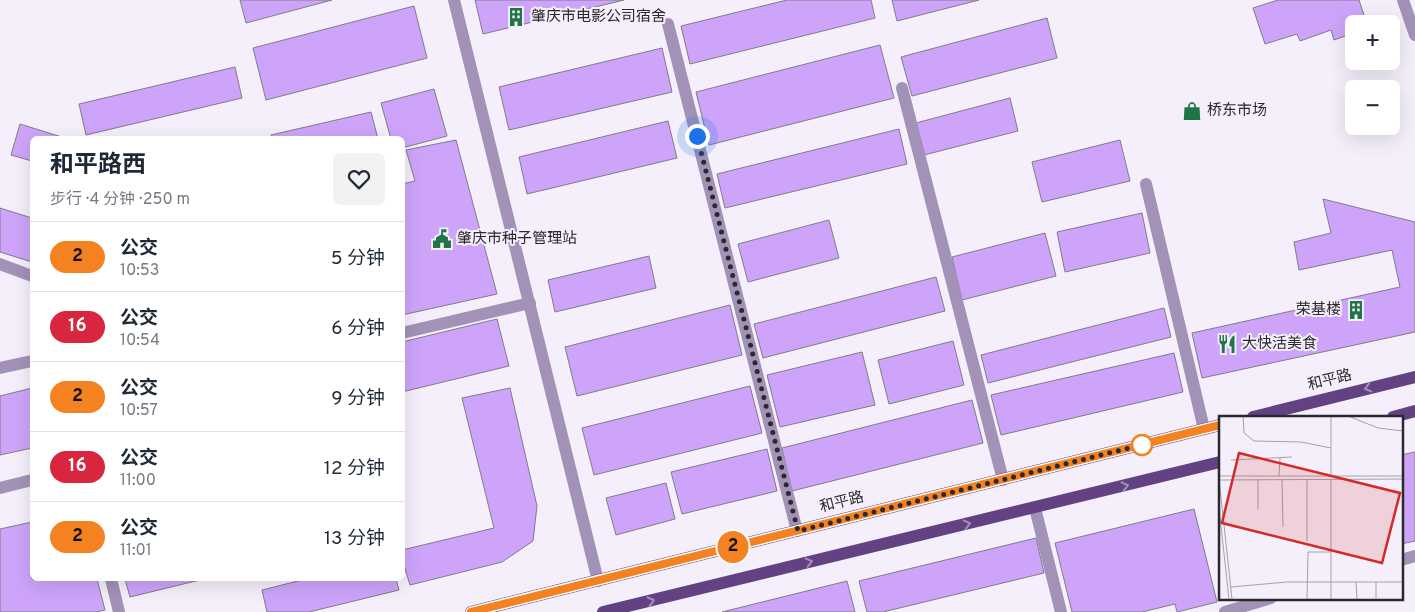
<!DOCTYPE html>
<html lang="zh">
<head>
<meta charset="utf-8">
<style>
	:root { --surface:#fff; --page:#f2f2f3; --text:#1f2937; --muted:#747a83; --line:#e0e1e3 }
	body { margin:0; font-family:Overpass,"Noto Sans SC",sans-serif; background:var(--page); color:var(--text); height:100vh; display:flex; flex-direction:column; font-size:19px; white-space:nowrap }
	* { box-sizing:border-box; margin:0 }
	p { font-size:16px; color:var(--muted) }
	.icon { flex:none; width:28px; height:28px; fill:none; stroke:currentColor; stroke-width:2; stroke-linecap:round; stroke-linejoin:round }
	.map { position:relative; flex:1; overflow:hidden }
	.sheet { position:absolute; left:30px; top:136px; width:375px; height:445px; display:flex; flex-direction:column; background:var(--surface); border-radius:8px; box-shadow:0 5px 20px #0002 }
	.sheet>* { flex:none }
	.badge { padding:0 10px; border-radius:16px; font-size:18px; line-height:32px }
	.tools { position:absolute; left:1345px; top:15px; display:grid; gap:10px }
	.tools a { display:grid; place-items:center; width:55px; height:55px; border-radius:8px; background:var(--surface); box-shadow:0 5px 20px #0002; font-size:25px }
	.you { position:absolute; width:25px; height:25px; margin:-12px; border:4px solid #fff; border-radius:50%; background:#1a73e8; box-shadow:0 0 0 8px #1a73e833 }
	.map>.badge { position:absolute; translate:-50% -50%; box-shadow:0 0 0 2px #fff }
	.round { display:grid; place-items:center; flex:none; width:52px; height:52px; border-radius:8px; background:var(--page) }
	.headline { display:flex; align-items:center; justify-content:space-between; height:85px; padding:0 20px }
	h1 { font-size:24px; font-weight:700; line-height:38px }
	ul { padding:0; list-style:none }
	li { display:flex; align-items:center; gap:15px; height:70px; padding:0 20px; border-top:1px solid var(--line) }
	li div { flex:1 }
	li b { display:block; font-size:19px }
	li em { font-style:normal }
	li .badge { min-width:55px; font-weight:700; text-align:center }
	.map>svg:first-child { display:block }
</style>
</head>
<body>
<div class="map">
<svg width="1415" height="612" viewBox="0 0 1415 612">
	<rect width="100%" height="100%" fill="#f4effa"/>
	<!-- building -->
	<g fill="#cda4fa" stroke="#807c85">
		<polygon points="240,0 332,0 246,23"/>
		<polygon points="475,0 624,0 483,34"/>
		<polygon points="787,0 871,0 875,18 690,64 681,26"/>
		<polygon points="892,0 979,0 897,21"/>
		<polygon points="1278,0 1359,0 1367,24 1354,24 1354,33 1334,40 1331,30 1300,41 1297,34 1265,44 1253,8"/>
		<polygon points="414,6 427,58 266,100 253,48"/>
		<polygon points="1047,18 1057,58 912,96 901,57"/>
		<polygon points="880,45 894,98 709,145 696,92"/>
		<polygon points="662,48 672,92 509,130 499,87"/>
		<polygon points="235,67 242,98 86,135 79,104"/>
		<polygon points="434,89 447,136 402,148 402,139 391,139 381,103"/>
		<polygon points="1010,98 1018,131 924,155 916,123"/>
		<polygon points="371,112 378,139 272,139 271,135"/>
		<polygon points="668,121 677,158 527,194 519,157"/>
		<polygon points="20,124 68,139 32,139 32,161 11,155"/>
		<polygon points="899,129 907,164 725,208 717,174"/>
		<polygon points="456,140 497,294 402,315 402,184 415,181 406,150"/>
		<polygon points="1120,140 1130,181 1042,202 1032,162"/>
		<polygon points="1323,199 1415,222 1415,332 1202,378 1192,333 1400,287 1392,250 1299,270 1294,242 1331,233"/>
		<polygon points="0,208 32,218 32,262 0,252"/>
		<polygon points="1142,213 1150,253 1065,272 1057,232"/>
		<polygon points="829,220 839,258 748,282 738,244"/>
		<polygon points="1045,233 1056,276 962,300 952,257"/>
		<polygon points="649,256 656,288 555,312 548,280"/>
		<polygon points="936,277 945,311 763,358 754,324"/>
		<polygon points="730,305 742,355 577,396 565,347"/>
		<polygon points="1164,308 1171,337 988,383 981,355"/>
		<polygon points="497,319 509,366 402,392 402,342"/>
		<polygon points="953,341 964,385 889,404 878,360"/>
		<polygon points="862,352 875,405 780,427 767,375"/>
		<polygon points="1174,353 1183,392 1001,435 991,395"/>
		<polygon points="750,386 762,433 594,475 582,428"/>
		<polygon points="32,388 32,448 0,455 0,396"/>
		<polygon points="510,388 537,506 533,541 502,562 410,585 402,559 402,550 494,528 462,398"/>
		<polygon points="972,400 983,443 792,491 782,448"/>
		<polygon points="767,449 777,491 682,514 671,472"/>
		<polygon points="1415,452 1415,541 1401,544 1401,455"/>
		<polygon points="666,483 675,519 616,535 606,498"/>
		<polygon points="1194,509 1217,602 1177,612 1175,604 1142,612 1072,612 1055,543"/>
		<polygon points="32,522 32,579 97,579 105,610 96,612 0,612 0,529"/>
		<polygon points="1036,538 1044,573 883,612 867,612 859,581"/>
		<polygon points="125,579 204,579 130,597"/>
		<polygon points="306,579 396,579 399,590 309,612 267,612 262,590"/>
		<polygon points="847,581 855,612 722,612"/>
	</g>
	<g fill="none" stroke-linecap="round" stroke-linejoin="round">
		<!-- minor -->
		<g stroke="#a392b7" stroke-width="12">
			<polyline points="454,0 598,581"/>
			<polyline points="1403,0 1415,35"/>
			<polyline points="668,24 797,531"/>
			<polyline points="902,88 1003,480"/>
			<polyline points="1146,184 1204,429"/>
			<polyline points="0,264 32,276"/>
			<polyline points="402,333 530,303"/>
			<polyline points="0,368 32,361"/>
			<polyline points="0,488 32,480"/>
			<polyline points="1035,508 1061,612"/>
			<polyline points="1401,560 1415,556"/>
			<polyline points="111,579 119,612"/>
			<polyline points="1225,612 1271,598"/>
		</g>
		<!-- major -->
		<g stroke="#624283" stroke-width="12">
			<polyline points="1253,417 1415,377"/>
			<polyline points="1393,417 1415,411"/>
			<polyline points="471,612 1220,425"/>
			<polyline points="603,612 1220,462"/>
		</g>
	</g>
	<!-- one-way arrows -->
	<defs><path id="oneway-chevron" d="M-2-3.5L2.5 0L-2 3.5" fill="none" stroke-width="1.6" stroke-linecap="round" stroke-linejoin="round" transform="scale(1.25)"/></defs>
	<g stroke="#a490b9">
		<use href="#oneway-chevron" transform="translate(1368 388) rotate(166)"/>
		<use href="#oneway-chevron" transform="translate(1125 486) rotate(-14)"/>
		<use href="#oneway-chevron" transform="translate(967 524) rotate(-14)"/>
		<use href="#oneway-chevron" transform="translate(809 562) rotate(-14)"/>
		<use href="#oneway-chevron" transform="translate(651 601) rotate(-14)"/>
	</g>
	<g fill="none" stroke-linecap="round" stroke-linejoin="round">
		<!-- line casing -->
		<g stroke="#fff" stroke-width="11">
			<polyline id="line" points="471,612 1220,425"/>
		</g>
		<!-- line -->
		<use href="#line" stroke="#f58220" stroke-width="8"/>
		<!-- walk -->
		<polyline stroke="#2b292d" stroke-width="5" stroke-dasharray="0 9" points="697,136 798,531 1149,443 1142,445"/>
	</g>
	<!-- icons -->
	<defs>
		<g id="building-bare" transform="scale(1.5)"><path d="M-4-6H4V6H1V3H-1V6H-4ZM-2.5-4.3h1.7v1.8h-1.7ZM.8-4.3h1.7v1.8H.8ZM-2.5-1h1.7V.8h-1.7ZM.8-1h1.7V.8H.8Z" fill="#207548" stroke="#f4effa" stroke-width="2.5" paint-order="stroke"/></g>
		<g id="shop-bare" transform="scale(1.5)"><path d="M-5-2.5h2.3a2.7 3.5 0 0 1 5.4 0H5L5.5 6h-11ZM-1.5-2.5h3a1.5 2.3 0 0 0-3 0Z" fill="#207548" stroke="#f4effa" stroke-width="2.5" paint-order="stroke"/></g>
		<g id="civic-bare" transform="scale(1.5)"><path d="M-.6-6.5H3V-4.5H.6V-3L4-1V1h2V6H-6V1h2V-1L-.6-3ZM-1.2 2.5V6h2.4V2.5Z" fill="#207548" stroke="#f4effa" stroke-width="2.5" paint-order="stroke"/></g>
		<g id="restaurant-bare" transform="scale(1.5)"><path d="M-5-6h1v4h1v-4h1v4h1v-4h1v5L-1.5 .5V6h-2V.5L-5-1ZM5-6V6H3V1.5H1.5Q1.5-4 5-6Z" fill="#207548" stroke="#f4effa" stroke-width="2.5" paint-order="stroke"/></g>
	</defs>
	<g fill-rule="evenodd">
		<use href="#building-bare" x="516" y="17"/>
		<use href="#shop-bare" x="1192" y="111"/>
		<use href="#civic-bare" x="442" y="239"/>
		<use href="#building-bare" x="1356" y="310"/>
		<use href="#restaurant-bare" x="1227" y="344"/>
	</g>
	<!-- markers -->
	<circle fill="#fff" stroke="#f58220" stroke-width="2.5" cx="1142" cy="445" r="10"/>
	<g text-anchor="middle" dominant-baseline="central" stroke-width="4" stroke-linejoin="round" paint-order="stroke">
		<!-- poi labels -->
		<g font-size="15" fill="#2b292d" stroke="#f4effa" text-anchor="start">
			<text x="531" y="17">肇庆市电影公司宿舍</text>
			<text x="1207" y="111">桥东市场</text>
			<text x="457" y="239">肇庆市种子管理站</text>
			<text x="1341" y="310" text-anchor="end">荣基楼</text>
			<text x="1242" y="344">大快活美食</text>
		</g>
		<!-- street labels -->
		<g font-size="15" fill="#2b292d" stroke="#f4effa">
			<text transform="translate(1330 381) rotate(-14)">和平路</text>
			<text transform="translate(842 503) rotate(-14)">和平路</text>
		</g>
	</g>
	<!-- overview -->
	<g transform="translate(1219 416)">
		<rect width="184" height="184" fill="#f4effa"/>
		<path fill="none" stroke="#a4a0a8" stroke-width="1" d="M24 0 25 17 35 25 82 26 112 32M129 0 159 12 184 15M12 44 73 41M0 60H184M60 60 61 42M112 60V0M0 63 13 183M0 64 184 63M63 64 64 111M88 64V125M0 92 10 183M39 93V64M137 166 138 183M12 171 68 166H184M88 183 89 136H112M112 183V64M157 183V166"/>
		<path fill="#d62828" fill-opacity="0.15" stroke="#d62828" stroke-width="2.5" d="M20 37 181 77 163 147 3 107Z"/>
		<rect width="184" height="184" fill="none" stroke="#2b292d" stroke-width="2.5"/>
	</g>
</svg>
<div class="tools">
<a>+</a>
<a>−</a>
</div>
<div class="you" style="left:697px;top:136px"></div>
<b class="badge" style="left:733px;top:547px;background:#f58220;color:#111">2</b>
<section class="sheet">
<div class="headline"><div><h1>和平路西</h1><p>步行 · 4 分钟 · 250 m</p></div><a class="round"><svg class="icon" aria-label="heart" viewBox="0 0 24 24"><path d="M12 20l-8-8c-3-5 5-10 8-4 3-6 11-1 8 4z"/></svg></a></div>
<ul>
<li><span class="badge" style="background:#f58220;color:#111">2</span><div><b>公交</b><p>10:53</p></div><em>5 分钟</em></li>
<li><span class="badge" style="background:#d7263d;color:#fff">16</span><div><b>公交</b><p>10:54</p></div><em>6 分钟</em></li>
<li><span class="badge" style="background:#f58220;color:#111">2</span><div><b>公交</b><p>10:57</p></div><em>9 分钟</em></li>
<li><span class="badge" style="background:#d7263d;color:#fff">16</span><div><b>公交</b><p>11:00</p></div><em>12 分钟</em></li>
<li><span class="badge" style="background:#f58220;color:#111">2</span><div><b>公交</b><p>11:01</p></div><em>13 分钟</em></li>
</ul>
</section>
</div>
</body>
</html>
